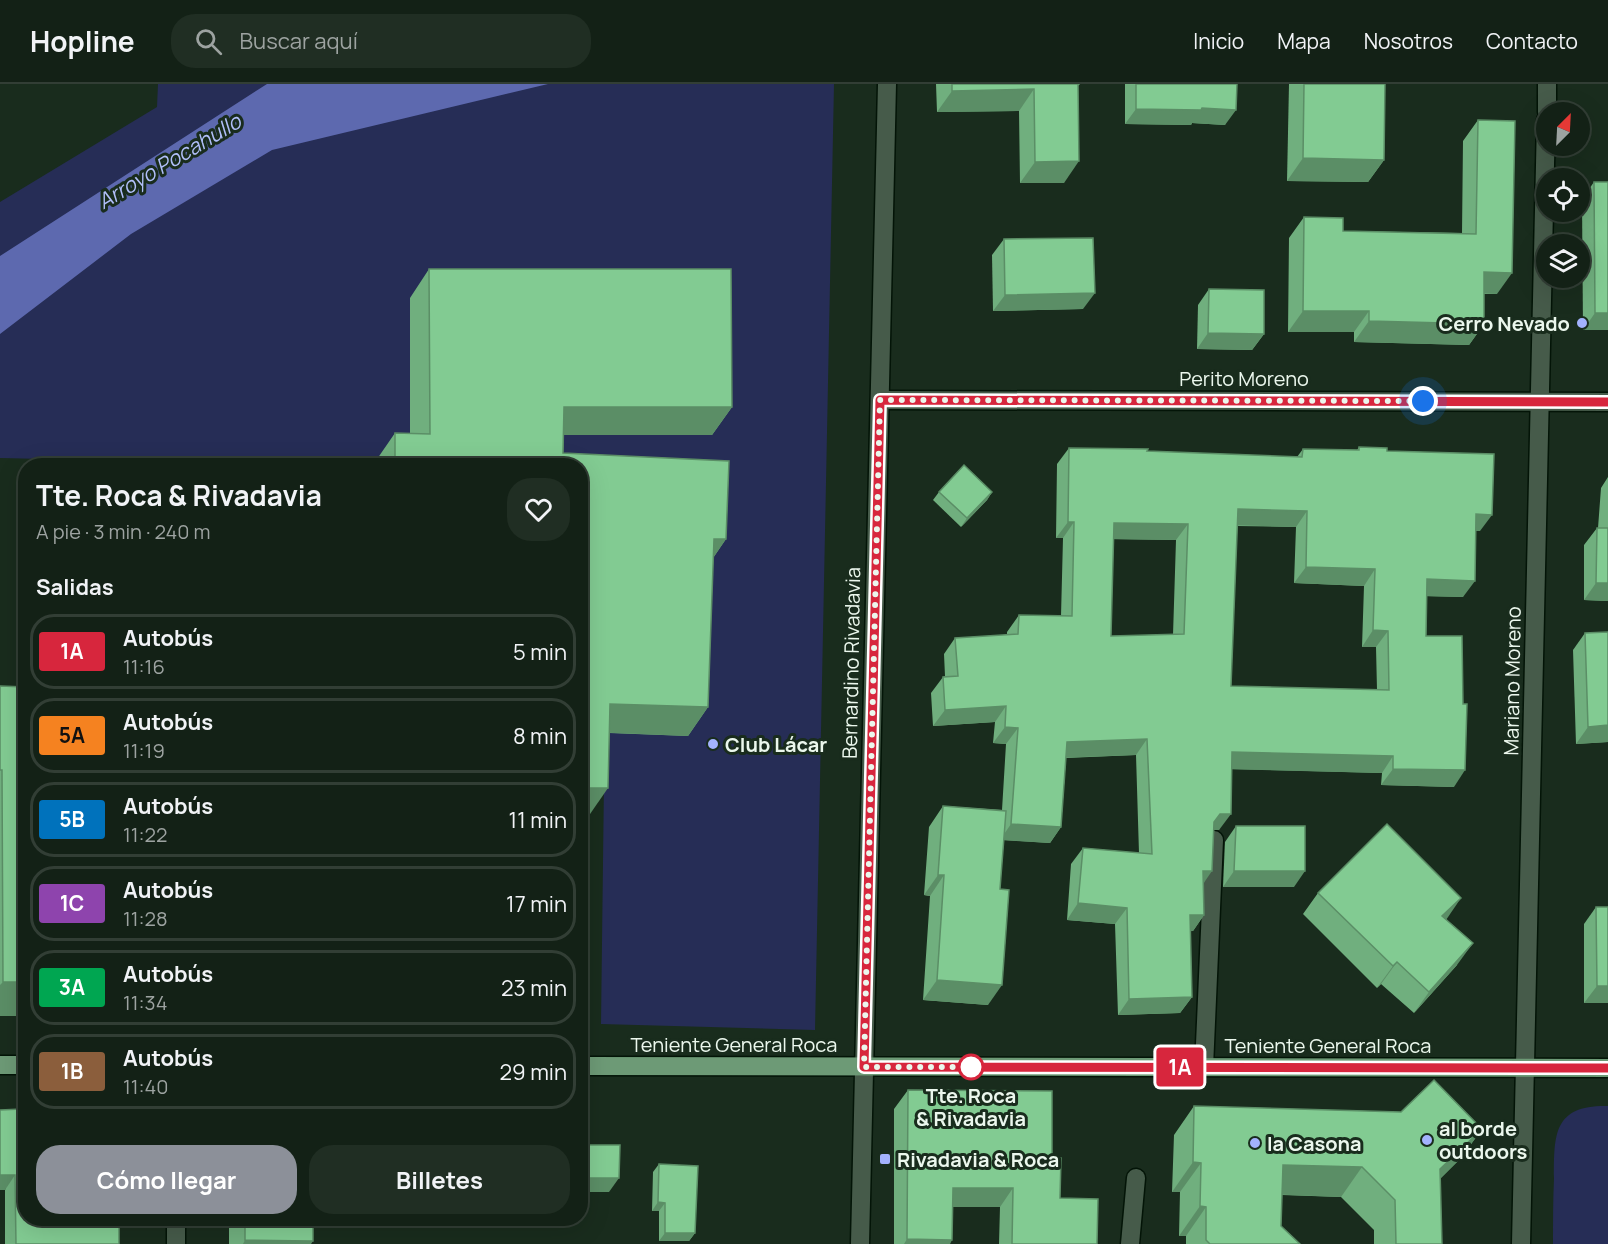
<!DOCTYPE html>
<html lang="es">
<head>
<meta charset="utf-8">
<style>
	:root { --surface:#132116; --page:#202e23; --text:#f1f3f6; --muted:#9da3a1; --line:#323e35; --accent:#8c9099 }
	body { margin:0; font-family:Manrope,sans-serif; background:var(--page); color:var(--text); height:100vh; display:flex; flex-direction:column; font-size:22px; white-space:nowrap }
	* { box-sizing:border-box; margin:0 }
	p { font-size:20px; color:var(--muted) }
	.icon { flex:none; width:33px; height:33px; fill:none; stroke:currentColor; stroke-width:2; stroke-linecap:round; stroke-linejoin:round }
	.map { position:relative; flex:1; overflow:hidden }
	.sheet { position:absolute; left:18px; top:374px; width:570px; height:768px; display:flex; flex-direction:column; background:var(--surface); border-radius:24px; box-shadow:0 6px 24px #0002,0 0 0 2px var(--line) }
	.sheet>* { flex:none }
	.badge { padding:0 12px; border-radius:4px; font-size:21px; line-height:39px }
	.needle { width:39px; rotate:24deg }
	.fabs { position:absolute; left:1536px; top:18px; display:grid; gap:12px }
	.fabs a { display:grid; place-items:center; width:54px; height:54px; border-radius:50%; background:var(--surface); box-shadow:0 6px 24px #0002,0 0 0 2px var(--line); font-size:30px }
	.you { position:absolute; width:30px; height:30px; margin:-15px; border:4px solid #fff; border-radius:50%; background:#1a73e8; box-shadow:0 0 0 9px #1a73e833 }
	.map>.badge { position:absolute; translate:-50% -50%; box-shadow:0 0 0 3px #fff }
	h2 { padding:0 18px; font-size:22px; line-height:54px }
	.round { display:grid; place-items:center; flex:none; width:63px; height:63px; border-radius:24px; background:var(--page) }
	.overview { display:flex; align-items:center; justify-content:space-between; height:102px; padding:0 18px }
	h1 { font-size:28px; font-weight:700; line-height:45px }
	.primary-button { display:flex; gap:12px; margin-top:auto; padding:12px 18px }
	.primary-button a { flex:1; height:69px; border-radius:24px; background:var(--accent); color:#fff; font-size:24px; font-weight:700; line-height:69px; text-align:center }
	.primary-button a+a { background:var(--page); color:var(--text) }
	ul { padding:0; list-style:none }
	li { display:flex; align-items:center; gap:18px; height:75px; margin:0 12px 9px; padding:0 6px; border:3px solid var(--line); border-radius:24px }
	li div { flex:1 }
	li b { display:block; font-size:22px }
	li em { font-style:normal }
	li .badge { min-width:66px; font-weight:700; text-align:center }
	header { display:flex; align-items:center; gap:36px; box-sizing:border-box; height:84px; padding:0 30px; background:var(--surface); border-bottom:2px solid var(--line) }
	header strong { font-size:28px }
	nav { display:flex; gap:33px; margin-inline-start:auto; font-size:21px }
	.search { width:420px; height:54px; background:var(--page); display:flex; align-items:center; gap:15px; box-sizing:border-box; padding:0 21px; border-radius:24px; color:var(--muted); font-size:22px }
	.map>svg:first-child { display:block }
</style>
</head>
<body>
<header>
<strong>Hopline</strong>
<div class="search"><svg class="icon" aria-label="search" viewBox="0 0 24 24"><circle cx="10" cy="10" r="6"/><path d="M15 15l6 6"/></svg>Buscar aquí</div>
<nav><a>Inicio</a><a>Mapa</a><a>Nosotros</a><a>Contacto</a></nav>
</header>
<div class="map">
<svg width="1608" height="1160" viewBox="0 0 1608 1160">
	<rect width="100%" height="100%" fill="#192c1d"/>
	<!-- green -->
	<g fill="#262d56">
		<polygon points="158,0 834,0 815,946 601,940 608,375 266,380 0,374 0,118 157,23"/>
		<path d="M1608 1022V1160H1553C1553 1138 1553 1116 1554 1094 1554 1049 1554 1021 1608 1022Z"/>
	</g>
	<!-- water -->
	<polygon fill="#5d69af" points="267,0 548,0 272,66 131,150 0,250 0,172"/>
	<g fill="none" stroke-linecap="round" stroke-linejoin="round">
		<!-- minor casing -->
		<g stroke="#031407" stroke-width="21">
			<g id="minor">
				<polyline points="1547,28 1547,0"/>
				<polyline points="880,316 1608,318"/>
				<polyline points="1204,983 1214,756"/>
				<polyline points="176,1160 176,1134"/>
				<polyline points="860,1160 887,0"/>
				<polyline points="1130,1160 1136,1094"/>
				<polyline points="1521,1160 1546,36"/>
			</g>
		</g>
		<!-- major casing -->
		<g stroke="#031407" stroke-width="21">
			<g id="major">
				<polyline points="0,981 26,981"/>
				<polyline points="580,982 1608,984"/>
			</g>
		</g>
		<!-- minor -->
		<use href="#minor" stroke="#465b4a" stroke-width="18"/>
		<!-- major -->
		<use href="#major" stroke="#6d9a76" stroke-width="18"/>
	</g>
	<!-- wall -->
	<g fill="#70af7e" fill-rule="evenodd">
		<polygon points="936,0 1080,0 1078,2 1064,99 1020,99 1019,27 937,28"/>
		<polygon points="1125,0 1237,0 1225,41 1192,39 1191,41 1125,40"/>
		<polygon points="1289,0 1385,0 1384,76 1368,98 1287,97"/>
		<polygon points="1478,36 1497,210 1484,210 1484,240 1469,261 1354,258 1354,248 1288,248 1289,154 1304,133 1343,147 1462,149 1463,57"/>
		<polygon points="1594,98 1608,98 1608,246 1583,246 1582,115"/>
		<polygon points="1004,155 1083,225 993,227 992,171"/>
		<polygon points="429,185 732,323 712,351 564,351 563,369 726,455 713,474 708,623 688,652 609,649 588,733 580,381 375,381 375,378 395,349 410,349 410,214"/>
		<polygon points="1209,205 1264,250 1252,266 1197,265 1198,221"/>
		<path d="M1359 363 1387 367 1480 447H1476L1463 513 1427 512 1426 552 1454 703 1381 701 1382 689 1232 685 1219 746H1214L1204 799V831L1193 847H1190L1192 913 1180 929 1118 931 1115 840 1067 836 1071 780 1083 764 1139 769 1136 671 1066 674 1061 743 1050 759 1004 756 988 921 923 916 930 812 924 811 929 743 943 722 1002 726 1006 660 993 659 995 638 933 642 931 609 943 593 945 592 944 570 955 554 1007 551V548L1019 531 1061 532 1063 454H1056L1057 380 1069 364 1297 373 1303 365 1357 366ZM1237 442 1296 443 1294 499 1364 502 1362 563H1376L1377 606 1231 602ZM1113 455 1176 456 1173 551 1111 552Z"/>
		<polygon points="1608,393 1608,517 1584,516 1584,461 1597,444 1598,444 1601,404"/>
		<polygon points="939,408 992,408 987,416 961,443 933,416"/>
		<polygon points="1585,549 1608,658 1576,660 1573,566"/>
		<polygon points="0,602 26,603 26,932 0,932"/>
		<polygon points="1236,742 1294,803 1223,803 1225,758"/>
		<polygon points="1318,809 1446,836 1457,881 1414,929 1381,900 1377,904 1303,830"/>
		<polygon points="1596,823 1608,823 1608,919 1584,919 1584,840"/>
		<polygon points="908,1006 1052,1074 1060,1114 1097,1160 999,1160 1000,1123 953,1123 950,1160 894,1160 894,1025"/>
		<polygon points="1194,1022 1482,1045 1461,1074 1440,1095 1442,1160 1374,1160 1374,1146 1341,1113 1282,1111 1281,1142 1300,1160 1186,1160 1186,1152 1179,1152 1180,1108 1172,1108 1174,1051"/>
		<polygon points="22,1056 119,1160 5,1160 5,1106"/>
		<polygon points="659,1080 695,1149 689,1157 659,1157 659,1127 652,1127 653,1088"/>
		<polygon points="229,1134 313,1134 311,1160 229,1160"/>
	</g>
	<!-- shaded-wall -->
	<g fill="#5b8e66">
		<polygon points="1034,5 1019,27 937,28 952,7"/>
		<polygon points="1202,24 1236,26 1225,41 1192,39 1191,41 1125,40 1136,25"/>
		<polygon points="1303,74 1384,76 1368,98 1287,97"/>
		<polygon points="1079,77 1064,99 1020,99 1035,78"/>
		<polygon points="1484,188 1512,189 1497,210 1470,209"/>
		<polygon points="1095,209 1083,225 993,227 1005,211"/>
		<polygon points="1303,227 1369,227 1354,248 1288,248"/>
		<polygon points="1595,229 1608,229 1608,246 1583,246"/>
		<polygon points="1369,237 1484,240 1469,261 1354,258"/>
		<polygon points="1208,249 1264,250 1252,266 1197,265"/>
		<polygon points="564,323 732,323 712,351 544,351"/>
		<polygon points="992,408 987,416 961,443 967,434"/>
		<polygon points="1238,425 1307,427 1296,443 1226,441"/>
		<polygon points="1476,430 1492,431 1480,447 1465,447"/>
		<polygon points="1068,438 1074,438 1063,454 1056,454"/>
		<polygon points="1114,439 1188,440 1176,456 1102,455"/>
		<polygon points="714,455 726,455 707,483"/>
		<polygon points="1306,483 1375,485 1364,502 1294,499"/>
		<polygon points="1427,495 1475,497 1463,513 1416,512"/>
		<polygon points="1596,499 1608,499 1608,517 1584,516"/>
		<polygon points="1373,546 1388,547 1376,563 1362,563"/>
		<polygon points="610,620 708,623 688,652 590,648"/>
		<polygon points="1006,622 995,638 933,642 945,626"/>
		<polygon points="1608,641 1608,658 1576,660 1588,643"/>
		<polygon points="1005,643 1018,644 1006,660 993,659"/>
		<polygon points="1147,655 1136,671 1056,674 1067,658"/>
		<polygon points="1232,668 1393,672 1382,689 1221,685"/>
		<polygon points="1393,685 1465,686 1454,703 1381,701"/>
		<polygon points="580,704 608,704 588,733 580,732"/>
		<polygon points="1220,730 1231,730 1219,746 1208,746"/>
		<polygon points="1011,740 1061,743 1050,759 1000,756"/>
		<polygon points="1203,787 1212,787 1201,803"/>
		<polygon points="1234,787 1305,787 1294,803 1223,803"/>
		<polygon points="938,791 944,791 930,812 924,811"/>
		<polygon points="1461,814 1446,836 1442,832"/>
		<polygon points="1078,819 1127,824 1115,840 1067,836"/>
		<polygon points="1190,831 1204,831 1193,847 1178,848"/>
		<polygon points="1473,859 1457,881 1414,929 1429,908"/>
		<polygon points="1397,878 1381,900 1377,904 1393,882"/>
		<polygon points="937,896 1002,901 988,921 923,916"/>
		<polygon points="3,898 26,898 26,932 0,932 0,901"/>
		<polygon points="1597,902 1608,902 1608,919 1584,919"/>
		<polygon points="1192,913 1180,929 1118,931 1129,915"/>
		<polygon points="1482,1045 1461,1074 1419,1115 1440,1085"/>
		<polygon points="1193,1078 1201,1079 1180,1108 1172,1108"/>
		<polygon points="1283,1081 1362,1083 1341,1113 1262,1110"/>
		<polygon points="0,1091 15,1091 5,1106 0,1106"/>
		<polygon points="584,1094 619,1094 609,1108 580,1108"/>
		<polygon points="953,1104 1013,1104 1000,1123 940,1123"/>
		<polygon points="658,1118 665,1119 659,1127 652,1127"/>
		<polygon points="1200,1122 1206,1123 1186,1152 1179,1152"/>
		<polygon points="665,1149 695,1149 689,1157 659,1157"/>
		<polygon points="907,1155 952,1156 950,1160 904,1160"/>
		<polygon points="245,1156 313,1157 311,1160 243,1160"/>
	</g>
	<!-- building -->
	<g fill="#82cb92" stroke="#5b8e66" stroke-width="1.5" fill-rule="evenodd">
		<polygon points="952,0 1078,0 1079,77 1035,78 1034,5 952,7"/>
		<polygon points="1136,0 1237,0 1236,26 1202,24 1201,26 1136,25"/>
		<polygon points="1304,0 1385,0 1384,76 1303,74"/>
		<polygon points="1478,36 1515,37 1512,189 1484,188 1484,240 1369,237 1369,227 1303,227 1304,133 1343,134 1343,147 1476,150"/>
		<polygon points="1594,98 1608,98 1608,229 1595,229"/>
		<polygon points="1093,154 1095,209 1005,211 1004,155"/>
		<polygon points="429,185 731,185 732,323 564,323 563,369 729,377 726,455 714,455 708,623 610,620 608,704 580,704 580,381 395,381 395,349 430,350"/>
		<polygon points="1209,205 1264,206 1264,250 1208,249"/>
		<path d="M1359 363 1387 364V367L1494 370 1492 431 1476 430 1475 497 1427 495 1426 552H1462L1463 620H1467L1465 686 1393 685V672L1232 668 1231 730H1220L1214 738 1212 787H1203L1204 831H1190L1192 913 1129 915 1127 824 1078 819 1083 764 1152 770 1147 655 1067 658 1061 743 1011 740 1018 644 1005 643 1006 622 945 626 943 593 958 592 955 554 1018 550 1019 531 1072 532 1074 438H1068L1069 364 1148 365 1147 367 1302 373 1303 365 1359 366ZM1238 425 1307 427 1306 483 1375 485 1373 546 1388 547 1389 606 1231 602ZM1114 439 1188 440 1184 550 1111 552Z"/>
		<polygon points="964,381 992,408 967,434 939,408"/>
		<polygon points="1597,444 1608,444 1608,499 1596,499"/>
		<polygon points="1608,548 1608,641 1588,643 1585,549"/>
		<polygon points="0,602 26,603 26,898 3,898 2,686 0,686"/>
		<polygon points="943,722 1006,727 1000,805 1009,806 1002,901 937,896 944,791 938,791"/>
		<polygon points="1387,740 1461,814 1442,832 1473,859 1429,908 1397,878 1393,882 1318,809"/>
		<polygon points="1236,742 1305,742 1305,787 1234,787"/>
		<polygon points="1596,823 1608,823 1608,902 1597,902"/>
		<polygon points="1434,996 1482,1045 1440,1085 1442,1160 1396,1160 1395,1116 1362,1083 1283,1081 1281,1142 1300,1160 1210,1160 1206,1156 1206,1123 1200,1122 1201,1079 1193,1078 1194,1022 1401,1028"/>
		<polygon points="908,1006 1052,1007 1052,1074 1061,1074 1060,1114 1098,1115 1097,1160 1012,1160 1013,1104 953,1104 952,1156 907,1155"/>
		<polygon points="21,1025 22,1056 26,1055 26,1134 119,1134 119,1160 16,1160 15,1091 0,1091 0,1026"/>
		<polygon points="580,1049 583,1049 583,1061 620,1061 619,1094 584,1094 584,1112 580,1112"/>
		<polygon points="659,1080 698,1082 695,1149 665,1149 665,1119 658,1118"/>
		<polygon points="245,1134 313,1134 313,1157 245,1156"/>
	</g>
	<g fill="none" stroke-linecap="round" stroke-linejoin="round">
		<!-- line casing -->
		<g stroke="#fff" stroke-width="14">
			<polyline id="line" points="1608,318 880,316 864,983 1608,984"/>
		</g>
		<!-- line -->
		<use href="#line" stroke="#d7263d" stroke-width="9"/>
		<!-- walk -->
		<polyline stroke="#ebf7ed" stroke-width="6" stroke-dasharray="0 10.8" points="971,983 978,983 864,983 880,316 1423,317"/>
	</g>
	<!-- markers -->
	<g fill="#a3b2fd" stroke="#192c1d" stroke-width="2">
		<circle cx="1582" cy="239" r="6"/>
		<circle cx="713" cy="660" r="6"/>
		<circle cx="1427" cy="1056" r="6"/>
		<circle cx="1255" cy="1059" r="6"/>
		<rect x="879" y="1069" width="12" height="12" rx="3"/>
	</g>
	<circle fill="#fff" stroke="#d7263d" stroke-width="3" cx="971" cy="983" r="12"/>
	<g text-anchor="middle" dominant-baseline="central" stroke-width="6" stroke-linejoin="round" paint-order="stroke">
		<!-- poi labels -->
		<g font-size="20" font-weight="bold" fill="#ebf7ed" stroke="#192c1d" text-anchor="start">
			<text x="1570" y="239" text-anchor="end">Cerro Nevado</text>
			<text x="725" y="660">Club Lácar</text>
			<text x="1439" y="1044">al borde<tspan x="1439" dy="23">outdoors</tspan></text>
			<text x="1267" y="1059">la Casona</text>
			<text x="897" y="1075">Rivadavia &amp; Roca</text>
		</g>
		<!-- street labels -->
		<g font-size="20" fill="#ebf7ed" stroke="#192c1d">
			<text x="1244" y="294">Perito Moreno</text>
			<text transform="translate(851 579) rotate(-89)">Bernardino Rivadavia</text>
			<text transform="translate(1512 597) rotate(-89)">Mariano Moreno</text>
			<text x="734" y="960">Teniente General Roca</text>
			<text x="1328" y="961">Teniente General Roca</text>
		</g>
		<!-- stop labels -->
		<g font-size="20" font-weight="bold" fill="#ebf7ed" stroke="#192c1d">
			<text x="971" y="1011">Tte. Roca<tspan x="971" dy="23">&amp; Rivadavia</tspan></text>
		</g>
		<!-- water labels -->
		<g font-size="21" font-style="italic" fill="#b1bff9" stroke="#192c1d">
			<text transform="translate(169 77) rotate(-31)">Arroyo Pocahullo</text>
		</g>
	</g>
</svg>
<div class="fabs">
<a><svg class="needle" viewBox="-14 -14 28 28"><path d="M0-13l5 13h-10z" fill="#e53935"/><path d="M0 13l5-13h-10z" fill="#9da3a1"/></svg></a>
<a><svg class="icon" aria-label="locate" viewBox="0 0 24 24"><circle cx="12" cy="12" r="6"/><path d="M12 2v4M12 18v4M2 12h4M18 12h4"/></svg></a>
<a><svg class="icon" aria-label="layers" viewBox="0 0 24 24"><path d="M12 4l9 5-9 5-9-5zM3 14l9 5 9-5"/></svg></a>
</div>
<div class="you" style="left:1423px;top:317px"></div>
<b class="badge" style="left:1180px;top:983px;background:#d7263d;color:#fff">1A</b>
<section class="sheet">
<div class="overview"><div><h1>Tte. Roca &amp; Rivadavia</h1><p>A pie · 3 min · 240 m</p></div><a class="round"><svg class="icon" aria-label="heart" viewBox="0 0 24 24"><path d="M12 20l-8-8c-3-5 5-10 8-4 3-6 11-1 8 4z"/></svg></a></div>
<h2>Salidas</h2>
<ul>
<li><span class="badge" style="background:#d7263d;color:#fff">1A</span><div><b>Autobús</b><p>11:16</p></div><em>5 min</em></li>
<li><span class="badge" style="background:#f58220;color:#111">5A</span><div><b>Autobús</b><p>11:19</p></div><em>8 min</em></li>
<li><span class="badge" style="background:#0072bc;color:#fff">5B</span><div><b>Autobús</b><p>11:22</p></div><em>11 min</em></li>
<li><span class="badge" style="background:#8e44ad;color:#fff">1C</span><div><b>Autobús</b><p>11:28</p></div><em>17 min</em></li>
<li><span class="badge" style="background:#00a651;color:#fff">3A</span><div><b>Autobús</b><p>11:34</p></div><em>23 min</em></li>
<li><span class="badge" style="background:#8b5e3c;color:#fff">1B</span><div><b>Autobús</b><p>11:40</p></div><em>29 min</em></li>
</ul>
<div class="primary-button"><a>Cómo llegar</a><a>Billetes</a></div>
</section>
</div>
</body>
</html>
